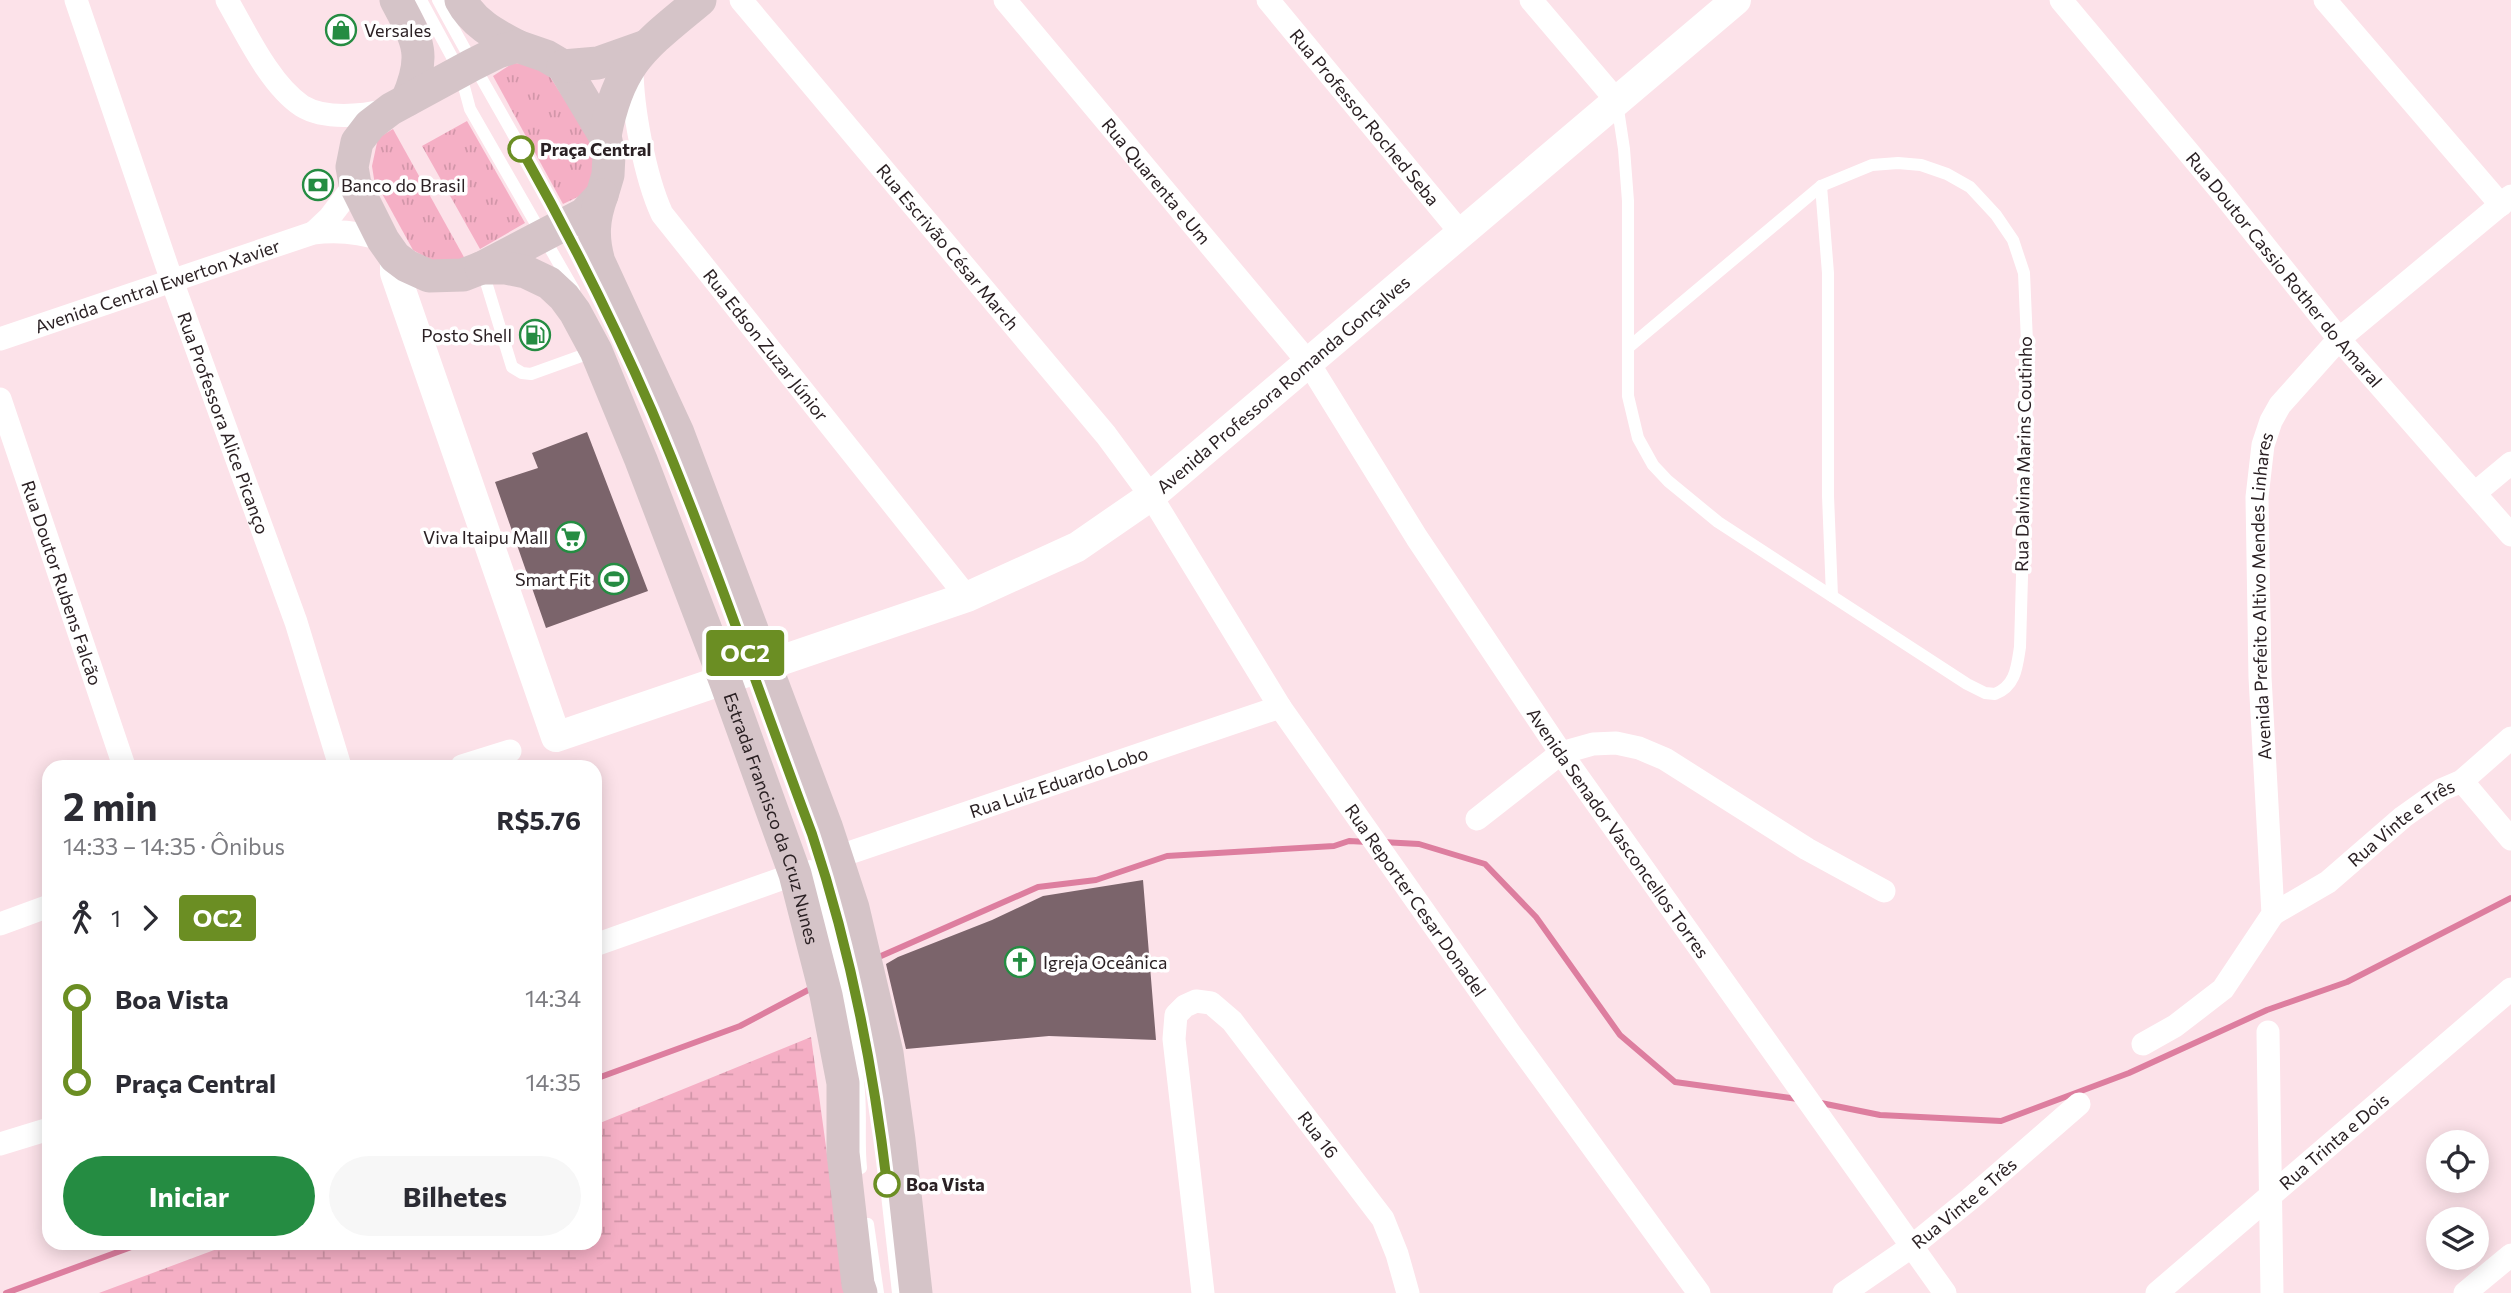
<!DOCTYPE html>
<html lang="pt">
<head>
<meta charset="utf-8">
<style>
	:root { --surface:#fff; --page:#f7f7f7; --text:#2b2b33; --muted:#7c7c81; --accent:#258c42 }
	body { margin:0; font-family:Commissioner,sans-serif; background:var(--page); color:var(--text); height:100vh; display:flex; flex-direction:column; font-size:26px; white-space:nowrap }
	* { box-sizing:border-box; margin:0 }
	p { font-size:23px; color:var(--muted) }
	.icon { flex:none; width:38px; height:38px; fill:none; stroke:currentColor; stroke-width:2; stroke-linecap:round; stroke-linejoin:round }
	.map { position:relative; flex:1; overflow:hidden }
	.details { position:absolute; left:42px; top:760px; width:560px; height:490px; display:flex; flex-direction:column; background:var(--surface); border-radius:21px; box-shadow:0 4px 18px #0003 }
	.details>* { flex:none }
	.badge { padding:0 14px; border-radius:5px; font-size:24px; line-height:46px }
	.fabs { position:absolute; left:2426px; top:1130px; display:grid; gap:14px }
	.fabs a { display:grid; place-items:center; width:63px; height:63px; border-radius:50%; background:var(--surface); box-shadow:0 4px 18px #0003; font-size:35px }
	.map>.badge { position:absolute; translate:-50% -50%; box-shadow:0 0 0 4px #fff }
	.legs { display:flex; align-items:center; gap:10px; height:77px; padding:0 21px; font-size:23px }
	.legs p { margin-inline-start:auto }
	.summary { display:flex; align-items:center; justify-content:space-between; height:119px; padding:0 21px }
	h1 { font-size:38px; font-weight:700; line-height:52px }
	.primary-button { display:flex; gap:14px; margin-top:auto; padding:14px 21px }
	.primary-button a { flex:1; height:80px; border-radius:42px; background:var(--accent); color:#fff; font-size:28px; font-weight:700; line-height:80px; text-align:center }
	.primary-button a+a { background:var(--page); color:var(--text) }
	ul { padding:0 21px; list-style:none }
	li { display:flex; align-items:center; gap:24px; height:84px; font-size:26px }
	li i { display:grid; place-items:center; width:10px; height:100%; margin:0 9px; background:currentColor }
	li i::after { content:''; width:18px; height:18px; margin:-9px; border:5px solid; border-radius:50%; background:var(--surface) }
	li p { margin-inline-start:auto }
	li:first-child i { background:linear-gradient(#0000 50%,currentColor 0) }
	li:last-child i { background:linear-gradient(currentColor 50%,#0000 0) }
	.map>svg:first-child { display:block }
</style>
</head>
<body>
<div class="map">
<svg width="2511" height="1293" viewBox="0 0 2511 1293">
	<defs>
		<pattern id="wetland-marsh" width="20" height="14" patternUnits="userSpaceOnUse" patternTransform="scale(1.75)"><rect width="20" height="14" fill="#f5afc5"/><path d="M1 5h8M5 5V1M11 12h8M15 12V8" fill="none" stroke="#d296a9"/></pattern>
		<pattern id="park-tufts" width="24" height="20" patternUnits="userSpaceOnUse" patternTransform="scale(1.75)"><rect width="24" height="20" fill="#f5afc5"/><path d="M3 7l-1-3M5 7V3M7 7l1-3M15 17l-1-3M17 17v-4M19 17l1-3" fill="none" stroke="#d296a9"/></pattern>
	</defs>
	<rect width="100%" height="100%" fill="#fce2e9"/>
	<!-- wetland -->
	<polygon fill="url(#wetland-marsh)" points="811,1037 846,1293 99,1293 233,1243 595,1242 595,1125"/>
	<!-- park -->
	<g fill="url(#park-tufts)">
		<polygon points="513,63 528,64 547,72 595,147 598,160 586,193 563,204 493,76"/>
		<polygon points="467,121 525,223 480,249 422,146"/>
		<polygon points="393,129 465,259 434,262 413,250 374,179 372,166 378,138"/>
	</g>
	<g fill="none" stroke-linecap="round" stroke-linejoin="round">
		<!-- stream -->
		<g stroke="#dd7e9f" stroke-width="6">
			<polyline points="1382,842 1419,844 1485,864 1536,917 1620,1035 1675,1082 1798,1099"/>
			<polyline points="881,956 1038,887 1096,880 1167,856 1334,846 1349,841 1368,842"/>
			<polyline points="595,1079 740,1026 812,988"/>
			<polyline points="1816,1102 1880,1115 2001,1121 2129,1073 2267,1010 2347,982 2511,898"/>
			<polyline points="6,1293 145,1242"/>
		</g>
	</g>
	<!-- building -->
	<g fill="#7b646b">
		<polygon points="587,432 648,591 546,628 495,482 538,468 532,453"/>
		<polygon points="1143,880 1156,1040 1049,1036 906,1049 886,964 898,957 992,920 1043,896"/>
	</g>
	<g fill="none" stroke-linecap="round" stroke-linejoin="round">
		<!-- service -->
		<g stroke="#fff" stroke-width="12">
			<polyline points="421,0 460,72 470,109 574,290"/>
			<path d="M438 0C487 92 543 181 588 274"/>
			<path d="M1617 103 1624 149 1628 201V396L1638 438 1653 465 1668 481 1718 522 1967 684 1985 693 1995 694C2016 686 2017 666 2020 647L2028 365 2024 273 2013 240 1996 215 1970 187 1947 174 1921 165 1898 163 1872 165 1821 186 1629 347"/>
			<polyline points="1821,186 1828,273 1828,496 1832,596"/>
			<polyline points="482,269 512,367 522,373 531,374 595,351"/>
			<path d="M810 866C831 937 849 1009 858 1082 862 1110 858 1139 861 1168"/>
			<polyline points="827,880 848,961 875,1087 898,1293"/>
			<polyline points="868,1224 878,1293"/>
		</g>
		<!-- minor -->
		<g stroke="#fff" stroke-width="23">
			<path id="s1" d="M76 0 172 281 296 622 340 766"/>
			<path d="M227 0C246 33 270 85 302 106 325 120 362 116 387 110"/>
			<path id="s2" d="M741 0 1106 435 1151 496 1280 707 1511 1035 1699 1293"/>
			<path id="s3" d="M1005 0 1308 362 1417 538 1561 753 1945 1293"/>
			<path id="s4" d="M1268 0 1461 233"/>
			<polyline points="1531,0 1617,101"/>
			<path id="s5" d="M2061 0 2220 190 2339 339 2511 535"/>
			<polyline points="2325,0 2501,205"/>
			<path id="s6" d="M632 67C632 108 645 177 662 214L967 597"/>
			<polyline points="313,233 330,217 355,184"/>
			<path id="s7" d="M0 339 313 233C338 230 360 232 383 240"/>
			<path id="s8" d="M0 399 124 766"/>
			<polyline points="2475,493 2511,463"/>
			<polyline points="462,766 510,751"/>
			<polyline points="2462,781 2511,839"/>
			<polyline points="1477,819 1561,753 1593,744 1616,743 1639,748 1665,759 1807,849 1884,891"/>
			<path id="s9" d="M837 857 1280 707"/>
			<path id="s10" d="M2273 914 2328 882 2403 817 2441 790 2462 781 2511 738"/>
			<polyline points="0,924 49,906"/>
			<polyline points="595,945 795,874"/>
			<polyline points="2268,1032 2272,1293"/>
			<path id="s11" d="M2143 1044 2175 1026 2223 989 2273 914 2260 677 2257 497 2263 445 2271 421 2280 405 2339 339 2511 196"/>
			<polyline points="0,1144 49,1129"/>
			<path id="s12" d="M1203 1293 1174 1039 1176 1015 1185 1006 1196 1001 1211 1003 1232 1021 1383 1219 1397 1254 1408 1293"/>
			<path id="s13" d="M1844 1293 1911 1247 1970 1199 2079 1104"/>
			<path id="s14" d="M2157 1293 2511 989"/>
			<polyline points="2465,1293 2511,1255"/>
		</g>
		<!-- tertiary -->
		<path stroke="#fff" stroke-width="30" id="s15" d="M395 257V273L556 737 967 597 1077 547 1151 496 1736 0"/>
		<!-- secondary -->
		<g stroke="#d5c4c8" stroke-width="33">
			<path d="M396 0C418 41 427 55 407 100"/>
			<path d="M461 0C473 23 494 34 517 46"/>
			<polygon points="517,46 546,56 563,66 605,136 609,155 608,175 602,195 584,214 481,268 463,275 429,276 407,266 395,257 383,240 355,184 352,167 357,142 370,125 391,109 472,65 498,52"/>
			<polyline points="563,66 598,63 646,46"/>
			<path d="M605 136C619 61 645 46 700 0"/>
			<path d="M602 195C593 219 592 238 599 262L678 433 826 826 853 908 887 1053 899 1140 916 1293"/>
			<path id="s16" d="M481 268H506L526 272 549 283 564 297 575 312 596 351 641 460 725 680 795 874 826 995 843 1083V1153L858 1284 861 1293"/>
		</g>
	</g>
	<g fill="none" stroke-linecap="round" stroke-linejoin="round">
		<!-- line-1 casing -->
		<g stroke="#fff" stroke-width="16">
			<path id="line-1" d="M521 149C569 234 613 321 652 411 711 550 759 693 812 834 850 948 873 1065 887 1184"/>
		</g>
		<!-- line-1 -->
		<use href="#line-1" stroke="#6b8e23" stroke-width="10"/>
	</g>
	<!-- icons -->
	<defs>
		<g id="shop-ring" transform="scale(1.575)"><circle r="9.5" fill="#fff" stroke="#258c42" stroke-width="1.5"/><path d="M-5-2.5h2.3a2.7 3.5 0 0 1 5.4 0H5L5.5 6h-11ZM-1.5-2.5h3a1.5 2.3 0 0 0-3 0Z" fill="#258c42"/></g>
		<g id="bank-ring" transform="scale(1.575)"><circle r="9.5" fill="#fff" stroke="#258c42" stroke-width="1.5"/><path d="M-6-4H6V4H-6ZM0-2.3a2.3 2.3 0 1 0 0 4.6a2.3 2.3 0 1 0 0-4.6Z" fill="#258c42"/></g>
		<g id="fuel-ring" transform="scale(1.575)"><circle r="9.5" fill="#fff" stroke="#258c42" stroke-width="1.5"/><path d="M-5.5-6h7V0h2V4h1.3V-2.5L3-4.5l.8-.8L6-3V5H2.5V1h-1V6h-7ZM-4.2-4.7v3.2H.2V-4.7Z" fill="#258c42"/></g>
		<g id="supermarket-ring" transform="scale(1.575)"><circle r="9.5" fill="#fff" stroke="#258c42" stroke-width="1.5"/><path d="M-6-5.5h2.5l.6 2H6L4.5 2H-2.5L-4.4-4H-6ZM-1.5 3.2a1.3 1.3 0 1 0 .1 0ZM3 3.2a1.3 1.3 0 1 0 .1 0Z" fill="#258c42"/></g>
		<g id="stadium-ring" transform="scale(1.575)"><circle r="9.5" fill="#fff" stroke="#258c42" stroke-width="1.5"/><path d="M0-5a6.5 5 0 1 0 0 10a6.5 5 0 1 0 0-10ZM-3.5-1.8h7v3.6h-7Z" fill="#258c42"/></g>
		<g id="church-ring" transform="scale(1.575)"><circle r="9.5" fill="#fff" stroke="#258c42" stroke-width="1.5"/><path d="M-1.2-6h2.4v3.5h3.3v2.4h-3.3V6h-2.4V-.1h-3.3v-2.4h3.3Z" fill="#258c42"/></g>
	</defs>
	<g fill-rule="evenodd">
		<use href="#shop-ring" x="341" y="30"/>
		<use href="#bank-ring" x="318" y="185"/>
		<use href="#fuel-ring" x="535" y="335"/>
		<use href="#supermarket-ring" x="571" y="537"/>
		<use href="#stadium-ring" x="614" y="579"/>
		<use href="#church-ring" x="1020" y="962"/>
	</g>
	<!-- markers -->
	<g fill="#fff" stroke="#6b8e23" stroke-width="3.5">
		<circle cx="521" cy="149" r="12"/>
		<circle cx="887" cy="1184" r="12"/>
	</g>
	<g text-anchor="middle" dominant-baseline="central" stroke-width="7" stroke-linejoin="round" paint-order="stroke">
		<!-- poi labels -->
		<g font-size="18" fill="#2b2124" stroke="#fff" text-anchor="start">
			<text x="364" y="30">Versales</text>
			<text x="341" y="185">Banco do Brasil</text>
			<text x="512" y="335" text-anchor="end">Posto Shell</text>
			<text x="548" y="537" text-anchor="end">Viva Itaipu Mall</text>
			<text x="591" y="579" text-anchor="end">Smart Fit</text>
			<text x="1043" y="962">Igreja Oceânica</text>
		</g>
		<!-- street labels -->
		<g font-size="18" fill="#2b2124" stroke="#fff">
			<text stroke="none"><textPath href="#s4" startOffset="152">Rua Professor Roched Seba</textPath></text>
			<text stroke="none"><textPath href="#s3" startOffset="236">Rua Quarenta e Um</textPath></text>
			<text stroke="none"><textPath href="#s2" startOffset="322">Rua Escrivão César March</textPath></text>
			<text stroke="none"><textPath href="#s5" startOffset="350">Rua Doutor Cassio Rother do Amaral</textPath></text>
			<text stroke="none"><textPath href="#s7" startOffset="166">Avenida Central Ewerton Xavier</textPath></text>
			<text stroke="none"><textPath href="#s6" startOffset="318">Rua Edson Zuzar Júnior</textPath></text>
			<text stroke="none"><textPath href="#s15" startOffset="1325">Avenida Professora Romanda Gonçalves</textPath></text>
			<text stroke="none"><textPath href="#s1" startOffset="448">Rua Professora Alice Picanço</textPath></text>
			<text transform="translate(2023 454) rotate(-89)">Rua Dalvina Marins Coutinho</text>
			<text stroke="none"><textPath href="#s8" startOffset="194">Rua Doutor Rubens Falcão</textPath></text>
			<text stroke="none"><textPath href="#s11" startOffset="506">Avenida Prefeito Altivo Mendes Linhares</textPath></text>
			<text stroke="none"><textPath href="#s9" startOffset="234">Rua Luiz Eduardo Lobo</textPath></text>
			<text stroke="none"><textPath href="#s16" startOffset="654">Estrada Francisco da Cruz Nunes</textPath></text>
			<text stroke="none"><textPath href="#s10" startOffset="158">Rua Vinte e Três</textPath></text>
			<text stroke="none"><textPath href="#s3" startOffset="1036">Avenida Senador Vasconcellos Torres</textPath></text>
			<text stroke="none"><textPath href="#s2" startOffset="1127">Rua Reporter Cesar Donadel</textPath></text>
			<text stroke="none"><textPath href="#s12" startOffset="490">Rua 16</textPath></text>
			<text stroke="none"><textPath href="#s14" startOffset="233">Rua Trinta e Dois</textPath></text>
			<text stroke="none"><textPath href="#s13" startOffset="150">Rua Vinte e Três</textPath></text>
		</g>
		<!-- stop labels -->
		<g font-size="18" font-weight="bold" fill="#2b2124" stroke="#fff" text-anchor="start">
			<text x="540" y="149">Praça Central</text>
			<text x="906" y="1184">Boa Vista</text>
		</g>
	</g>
</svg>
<div class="fabs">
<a><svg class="icon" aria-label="locate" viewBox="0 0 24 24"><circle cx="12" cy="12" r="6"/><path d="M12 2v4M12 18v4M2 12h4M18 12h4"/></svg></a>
<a><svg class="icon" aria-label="layers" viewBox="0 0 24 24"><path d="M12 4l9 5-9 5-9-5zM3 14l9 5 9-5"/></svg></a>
</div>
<b class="badge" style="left:745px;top:653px;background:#6b8e23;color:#fff">OC2</b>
<section class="details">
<div class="summary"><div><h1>2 min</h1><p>14:33 – 14:35 · Ônibus</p></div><b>R$5.76</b></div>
<div class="legs"><svg class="icon" aria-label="walk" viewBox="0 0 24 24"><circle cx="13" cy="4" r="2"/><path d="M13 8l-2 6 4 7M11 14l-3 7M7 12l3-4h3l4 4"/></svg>1<svg class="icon" aria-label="forward" viewBox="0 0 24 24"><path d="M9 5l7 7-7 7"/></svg><b class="badge" style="background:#6b8e23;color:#fff">OC2</b></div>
<ul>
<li><i style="color:#6b8e23"></i><b>Boa Vista</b><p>14:34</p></li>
<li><i style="color:#6b8e23"></i><b>Praça Central</b><p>14:35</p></li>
</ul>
<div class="primary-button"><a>Iniciar</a><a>Bilhetes</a></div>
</section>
</div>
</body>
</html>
